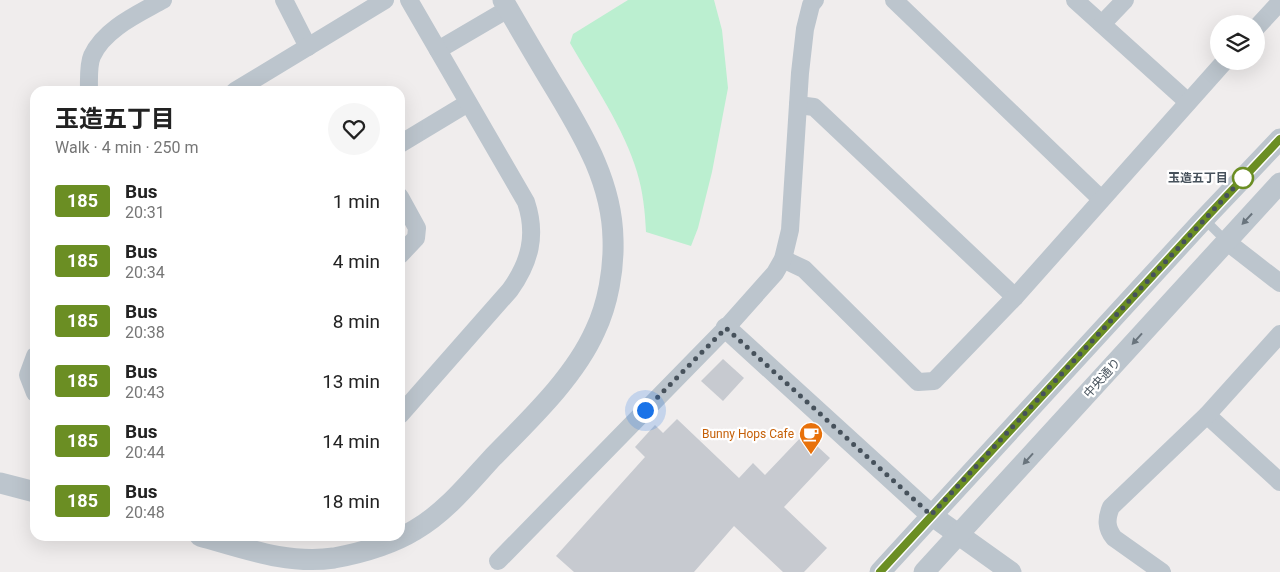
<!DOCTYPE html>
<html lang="en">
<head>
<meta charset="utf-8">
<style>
	:root { --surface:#fff; --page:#f6f6f6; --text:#222; --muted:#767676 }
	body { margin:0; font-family:Roboto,"Noto Sans JP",sans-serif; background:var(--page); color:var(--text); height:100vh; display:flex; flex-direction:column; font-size:19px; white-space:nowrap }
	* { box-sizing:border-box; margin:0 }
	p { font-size:16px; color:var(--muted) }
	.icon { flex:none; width:28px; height:28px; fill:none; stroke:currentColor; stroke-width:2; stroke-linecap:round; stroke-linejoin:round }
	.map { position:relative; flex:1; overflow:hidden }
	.details { position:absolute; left:30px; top:86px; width:375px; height:455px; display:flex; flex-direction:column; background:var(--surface); border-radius:15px; box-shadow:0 5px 20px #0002 }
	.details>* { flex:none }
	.badge { padding:0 10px; border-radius:4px; font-size:18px; line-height:32px }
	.controls { position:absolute; left:1210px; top:15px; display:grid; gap:10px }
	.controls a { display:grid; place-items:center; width:55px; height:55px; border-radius:50%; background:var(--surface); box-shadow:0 5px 20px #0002; font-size:25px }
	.you { position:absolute; width:25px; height:25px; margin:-12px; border:4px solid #fff; border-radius:50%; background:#1a73e8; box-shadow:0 0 0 8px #1a73e833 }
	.map>.badge { position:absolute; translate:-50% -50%; box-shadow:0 0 0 2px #fff }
	.round { display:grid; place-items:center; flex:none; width:52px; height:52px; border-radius:26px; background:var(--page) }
	.overview { display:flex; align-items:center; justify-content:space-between; height:85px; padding:0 25px }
	h1 { font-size:24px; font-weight:700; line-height:38px }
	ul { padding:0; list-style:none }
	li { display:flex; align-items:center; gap:15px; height:60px; padding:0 25px }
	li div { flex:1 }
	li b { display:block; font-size:19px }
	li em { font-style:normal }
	li .badge { min-width:55px; font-weight:700; text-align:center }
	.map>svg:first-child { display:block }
</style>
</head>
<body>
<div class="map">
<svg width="1280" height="572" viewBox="0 0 1280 572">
	<rect width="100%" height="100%" fill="#f0eded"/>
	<!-- green -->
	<path fill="#bbefd0" d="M628 0H714L722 30 728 88 712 172 698 228 691 246 646 232C645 211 643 192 637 172 625 130 592 81 570 43L573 34Z"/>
	<!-- building -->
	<g fill="#c7cad0">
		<polygon points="723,359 744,378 723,401 701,381"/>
		<polygon points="677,419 739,478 753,463 765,475 804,434 830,458 784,507 827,548 804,572 783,572 734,526 694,572 574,572 556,556 645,457 635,447 655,425 663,433"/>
	</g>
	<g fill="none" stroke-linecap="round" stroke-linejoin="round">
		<!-- service -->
		<polyline stroke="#bcc5cd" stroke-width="9" points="1204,219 1226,241"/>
		<!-- minor -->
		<g stroke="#bcc5cd" stroke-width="18">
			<polyline points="284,0 308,47"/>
			<polyline points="894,0 1101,199"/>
			<polyline points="1075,0 1188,102"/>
			<polyline points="1102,24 1125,0"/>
			<polyline points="1256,28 1280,2"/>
			<polyline points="438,50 508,9"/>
			<path d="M89 91C89 81 88 65 92 56 104 29 138 14 163 0"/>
			<polyline points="235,91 385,0"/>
			<polyline points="798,105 814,107 1015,297"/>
			<polyline points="400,144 468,103"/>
			<polyline points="400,197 417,228 416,238 400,255"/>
			<polyline points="1226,241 1280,283"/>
			<polyline points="783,259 804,269 918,382 934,381 1015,297 1225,61"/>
			<polyline points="35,356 28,375 35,393"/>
			<path d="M400 415 510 290C530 262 537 235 526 202L409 0"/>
			<polyline points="1207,415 1280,482"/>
			<polyline points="498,561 726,328 775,273 783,259 790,230 800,73 805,29 811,5 815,0"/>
			<path d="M1162 572 1114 538C1106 528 1106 519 1111 507L1207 415 1280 334"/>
		</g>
		<!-- tertiary -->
		<g stroke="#bcc5cd" stroke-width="21">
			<polyline points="726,328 931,515 1011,572"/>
			<polyline points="0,483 35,492"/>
			<path d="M200 536C244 548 288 565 334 558 361 553 392 544 415 530 446 512 469 483 493 457 529 420 574 378 595 331 608 304 614 269 613 239 612 184 585 138 558 93 539 62 521 31 503 0"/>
			<polyline points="880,572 1204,219 1280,139"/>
			<polyline points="924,572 1280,183"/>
		</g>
	</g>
	<!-- one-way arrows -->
	<defs><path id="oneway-solid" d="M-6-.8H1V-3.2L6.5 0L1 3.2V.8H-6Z" transform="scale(1.25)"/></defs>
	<g fill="#69747d">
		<use href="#oneway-solid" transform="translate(1247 219) rotate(133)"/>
		<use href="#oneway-solid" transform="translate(1137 339) rotate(132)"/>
		<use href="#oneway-solid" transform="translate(1028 459) rotate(132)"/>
	</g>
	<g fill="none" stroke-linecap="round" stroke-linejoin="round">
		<!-- line casing -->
		<g stroke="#fff" stroke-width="11">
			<polyline id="line" points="880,572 1204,220 1280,139"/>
		</g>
		<!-- line -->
		<use href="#line" stroke="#6b8e23" stroke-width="8"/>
		<!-- walk -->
		<polyline stroke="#46515b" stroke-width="5" stroke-dasharray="0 9" points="645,410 726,328 931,515 1243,178"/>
	</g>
	<!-- icons -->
	<defs>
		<g id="cafe-pin" transform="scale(1.25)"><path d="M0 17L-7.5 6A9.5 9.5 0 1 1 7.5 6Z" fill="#e8710a" stroke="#fff"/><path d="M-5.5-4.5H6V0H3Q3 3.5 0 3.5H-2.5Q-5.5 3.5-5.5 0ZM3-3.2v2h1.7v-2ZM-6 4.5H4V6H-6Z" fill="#fff"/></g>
	</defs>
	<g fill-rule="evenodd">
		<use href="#cafe-pin" x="811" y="434"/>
	</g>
	<!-- markers -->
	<circle fill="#fff" stroke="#6b8e23" stroke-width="2.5" cx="1243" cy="178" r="10"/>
	<g text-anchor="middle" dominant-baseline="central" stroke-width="4.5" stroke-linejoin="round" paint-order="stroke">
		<!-- stop labels -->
		<g font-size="12" font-weight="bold" fill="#46515b" stroke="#fff" text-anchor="end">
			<text x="1228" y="178">玉造五丁目</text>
		</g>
		<!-- street labels -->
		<g font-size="12" fill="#46515b" stroke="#fff">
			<text transform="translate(1102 378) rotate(-48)">中央通り</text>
		</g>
		<!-- food labels -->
		<g font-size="12" fill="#c56008" stroke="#fff" text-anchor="end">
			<text x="794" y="434">Bunny Hops Cafe</text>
		</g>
	</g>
</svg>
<div class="controls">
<a><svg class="icon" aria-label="layers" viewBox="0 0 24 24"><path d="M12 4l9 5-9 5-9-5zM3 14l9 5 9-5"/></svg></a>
</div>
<div class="you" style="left:645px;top:410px"></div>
<section class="details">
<div class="overview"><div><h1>玉造五丁目</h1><p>Walk · 4 min · 250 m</p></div><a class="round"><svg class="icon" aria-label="heart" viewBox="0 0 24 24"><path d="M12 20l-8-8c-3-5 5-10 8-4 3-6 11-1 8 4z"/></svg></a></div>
<ul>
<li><span class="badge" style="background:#6b8e23;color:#fff">185</span><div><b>Bus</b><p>20:31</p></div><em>1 min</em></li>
<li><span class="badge" style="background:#6b8e23;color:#fff">185</span><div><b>Bus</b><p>20:34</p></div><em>4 min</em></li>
<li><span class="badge" style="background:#6b8e23;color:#fff">185</span><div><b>Bus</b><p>20:38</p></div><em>8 min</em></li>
<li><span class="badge" style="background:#6b8e23;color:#fff">185</span><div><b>Bus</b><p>20:43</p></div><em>13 min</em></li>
<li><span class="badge" style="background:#6b8e23;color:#fff">185</span><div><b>Bus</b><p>20:44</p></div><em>14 min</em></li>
<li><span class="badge" style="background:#6b8e23;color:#fff">185</span><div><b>Bus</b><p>20:48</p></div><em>18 min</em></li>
</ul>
</section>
</div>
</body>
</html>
